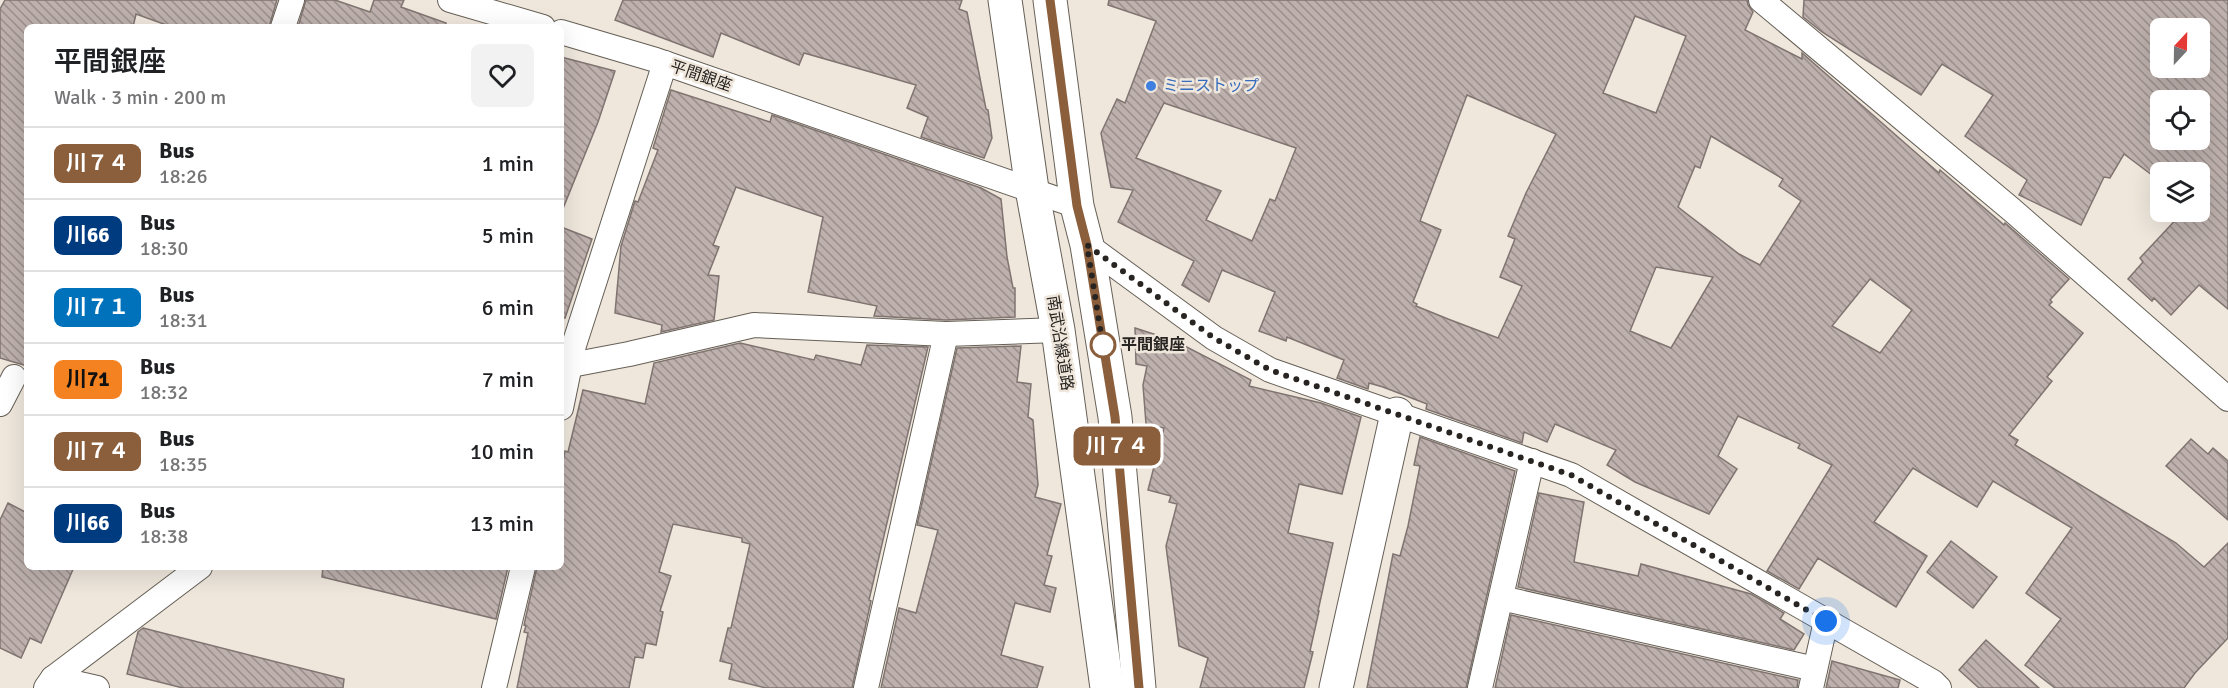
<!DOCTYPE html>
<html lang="en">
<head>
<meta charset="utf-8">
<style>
	:root { --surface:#fff; --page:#f2f2f2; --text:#202124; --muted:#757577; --line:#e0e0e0 }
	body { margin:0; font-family:Signika,"Noto Sans JP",sans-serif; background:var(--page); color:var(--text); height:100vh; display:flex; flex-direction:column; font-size:22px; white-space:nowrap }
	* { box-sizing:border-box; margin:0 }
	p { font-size:20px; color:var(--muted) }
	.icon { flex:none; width:33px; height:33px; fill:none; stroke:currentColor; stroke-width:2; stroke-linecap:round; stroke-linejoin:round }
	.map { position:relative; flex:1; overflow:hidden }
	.sheet { position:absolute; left:24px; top:24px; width:540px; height:546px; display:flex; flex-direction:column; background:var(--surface); border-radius:9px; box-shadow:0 6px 24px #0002 }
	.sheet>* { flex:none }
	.badge { padding:0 12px; border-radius:9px; font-size:21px; line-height:39px }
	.needle { width:39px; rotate:22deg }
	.tools { position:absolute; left:2150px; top:18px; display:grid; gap:12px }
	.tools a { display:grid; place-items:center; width:60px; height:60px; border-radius:9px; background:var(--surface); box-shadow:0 6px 24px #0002; font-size:30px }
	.you { position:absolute; width:30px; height:30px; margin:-15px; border:4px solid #fff; border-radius:50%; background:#1a73e8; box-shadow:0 0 0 9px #1a73e833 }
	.map>.badge { position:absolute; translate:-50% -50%; box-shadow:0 0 0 3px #fff }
	.round { display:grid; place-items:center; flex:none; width:63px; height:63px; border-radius:9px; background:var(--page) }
	.summary { display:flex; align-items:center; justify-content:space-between; height:102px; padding:0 30px }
	h1 { font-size:28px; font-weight:600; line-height:45px }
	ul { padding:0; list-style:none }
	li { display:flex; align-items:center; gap:18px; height:72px; padding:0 30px; border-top:2px solid var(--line) }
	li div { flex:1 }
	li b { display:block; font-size:22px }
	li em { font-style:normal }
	li .badge { min-width:66px; font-weight:700; text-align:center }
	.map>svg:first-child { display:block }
</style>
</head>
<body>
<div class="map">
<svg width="2228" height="688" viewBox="0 0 2228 688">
	<defs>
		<pattern id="building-back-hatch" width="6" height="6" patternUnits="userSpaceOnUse" patternTransform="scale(1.5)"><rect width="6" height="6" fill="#bdb0ad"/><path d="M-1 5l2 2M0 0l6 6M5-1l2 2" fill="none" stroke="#9a8f8c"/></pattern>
	</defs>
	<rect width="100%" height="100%" fill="#efe7dc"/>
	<!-- building -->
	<g fill="url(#building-back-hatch)" stroke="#807471" stroke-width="1.5" fill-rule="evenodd">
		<polygon points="5,0 277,0 269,27 172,27 136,14 133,27 27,27 27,366 0,358 0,9"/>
		<polygon points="306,0 335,0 370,12 374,0 404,0 401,7 446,23 446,27 298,27"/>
		<polygon points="623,0 962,0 959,9 967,12 986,109 988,110 992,138 984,158 921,137 928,117 907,108 916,85 804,53 799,65 721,33 713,57 615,20"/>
		<path d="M1109 0H1747L1748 5 1753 12 1745 30 1802 59V53L1939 173 1940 170 2004 225 2005 223 2069 279 2050 300 2052 302 2049 305 2083 333 2047 377 2052 381 2009 435 2018 440 2015 445 2176 543 2204 567 2228 543V638L2195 673 2184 688H2055L2025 665 2061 619 2026 593 2072 528 1993 481 1977 507 1913 468 1874 522 1927 556 1896 607 1818 558 1799 589 1767 571 1832 465 1798 448 1800 444 1738 416 1718 456 1737 469 1709 514 1635 482 1607 465 1616 450 1555 424 1547 442 1524 432 1522 443 1426 409 1427 404 1383 387 1369 383 1368 389 1337 378 1344 360 1287 337 1286 341 1259 331 1275 292 1222 270 1209 302 1182 285 1194 261 1118 222 1133 190 1111 187 1101 133 1117 99 1125 103 1156 21 1108 5ZM1635 16 1686 36 1656 113 1603 93ZM1467 95 1556 134 1526 193 1508 236 1515 239 1500 277 1522 286 1498 338 1448 319 1416 306 1417 304 1413 302 1441 230 1420 221ZM1164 103 1296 148 1275 201 1270 199 1252 241 1206 220 1221 191 1136 158ZM1711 136 1783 179 1779 186 1801 201 1760 265 1739 254 1678 207 1695 166 1700 168ZM1656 267 1713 277 1671 348 1630 331ZM1870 279 1912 310 1880 353 1832 326Z"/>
		<path d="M1804 0H2228V309L2199 285 2171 315 2154 298 2152 301 2128 279 2143 262 2140 258 2183 212H2199V172H2160V181L2124 154 2110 178 2104 177 2081 225 2019 195 2027 180 1965 136 1993 95 1942 64 1921 95 1822 32 1803 17ZM2160 28H2199V68H2160ZM2160 100H2199V140H2160Z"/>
		<polygon points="561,57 615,71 598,122 562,211"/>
		<polygon points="671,90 770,122 772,115 981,188 1001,199 1007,257 1013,288 1015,288 1015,317 946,320 874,316 877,306 808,292 823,217 736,187 713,245 719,247 708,275 719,276 714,320 661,332 662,325 615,313 621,246 635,201 638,202 658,150 653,148"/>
		<polygon points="561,227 592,239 565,318 561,317"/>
		<polygon points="1135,328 1175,341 1251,380 1249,386 1321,403 1361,417 1342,494 1299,484 1288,533 1333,543 1318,611 1319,611 1310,651 1313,652 1304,688 1200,688 1208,658 1179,646 1166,546 1177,504 1169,502 1171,496 1148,490 1164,428 1146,424 1143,385 1147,366 1136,364"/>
		<polygon points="740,343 814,360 816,355 861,365 867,345 928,347 869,600 871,601 852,688 766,688 729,679 732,664 720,661 728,628 731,628 750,544 742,542 742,538 673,524 659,572 671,576 660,611 663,612 656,645 646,643 643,658 635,657 629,688 517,688 528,633 524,632 526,626 524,625 537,567 561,567 561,470 565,451 568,452 583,390 645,404 654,363"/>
		<polygon points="1021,346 1017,382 1031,384 1028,417 1033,420 1038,485 1035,497 1061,504 1047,555 1052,556 1044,585 1056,588 1050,612 1015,603 1001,655 1043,667 1037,688 881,688 899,608 916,613 938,530 917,525 957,348"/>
		<polygon points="1420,437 1515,471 1466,688 1367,688 1393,554 1400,556 1408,526 1420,466 1414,465"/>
		<polygon points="2191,439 2208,454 2213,448 2228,461 2228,520 2166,466"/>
		<polygon points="1539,493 1584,502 1574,562 1638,576 1641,564 1751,594 1784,613 1780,619 1804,634 1794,650 1518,587"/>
		<polygon points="8,503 27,513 27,567 74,567 41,643 30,638 21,658 0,648 0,520"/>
		<polygon points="1951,541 1997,577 1973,608 1927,572"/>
		<polygon points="323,567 508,567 496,619 322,577"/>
		<polygon points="1511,615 1798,680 1797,688 1495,688"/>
		<polygon points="143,628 344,679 343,688 183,688 127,674 138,632"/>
		<polygon points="1986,640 2039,688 1979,688 1959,670"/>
		<polygon points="1832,661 1900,680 1898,688 1826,688"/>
	</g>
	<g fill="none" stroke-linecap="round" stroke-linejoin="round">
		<!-- street casing -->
		<g stroke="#655f56" stroke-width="26">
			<g id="street">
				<polyline points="450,0 543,27"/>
				<polyline points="1761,0 2012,210 2228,399"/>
				<polyline points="283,27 292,0"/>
				<polyline points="561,32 656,60 1077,206"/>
				<polyline points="1087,245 1214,338 1270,370 1571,475 1933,682 1939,688"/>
				<polyline points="561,371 571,365 629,354 754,325 946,334 1058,330"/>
				<polyline points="0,404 14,377"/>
				<polyline points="561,408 574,345 665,63"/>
				<polyline points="1501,598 1815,669"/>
				<polyline points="53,678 97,688"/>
				<polyline points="46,688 53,678 200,567"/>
				<polyline points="494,688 523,567"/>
				<polyline points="866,688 946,334"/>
				<polyline points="1480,688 1532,461"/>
				<polyline points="1811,688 1826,621"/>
			</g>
		</g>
		<!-- secondary casing -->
		<g stroke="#655f56" stroke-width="35">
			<g id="secondary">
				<polyline points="1005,0 1032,189 1058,330 1107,688"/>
				<polyline points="1050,0 1077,206 1087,245 1115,417 1139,688"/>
				<polyline points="1336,688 1397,414"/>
			</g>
		</g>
		<!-- street -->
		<use href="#street" stroke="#fff" stroke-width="24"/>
		<!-- secondary -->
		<use href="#secondary" stroke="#fff" stroke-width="33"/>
	</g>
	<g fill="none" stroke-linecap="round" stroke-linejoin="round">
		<!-- line casing -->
		<g stroke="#fff" stroke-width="14">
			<polyline id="line" points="1050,0 1077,206 1087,245 1115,417 1139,688"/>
		</g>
		<!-- line -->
		<use href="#line" stroke="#8b5e3c" stroke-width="9"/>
		<!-- walk -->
		<polyline stroke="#272421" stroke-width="6" stroke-dasharray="0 10.8" points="1103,345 1104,353 1087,245 1214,338 1270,370 1571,475 1826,621"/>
	</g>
	<!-- markers -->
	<circle fill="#3f7fe0" stroke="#efe7dc" stroke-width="2" cx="1151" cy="86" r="6"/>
	<circle fill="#fff" stroke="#8b5e3c" stroke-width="3" cx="1103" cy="345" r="12"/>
	<g text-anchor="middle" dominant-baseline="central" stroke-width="5" stroke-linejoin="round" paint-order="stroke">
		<!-- street labels -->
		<g font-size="16" fill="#272421" stroke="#efe7dc">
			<text transform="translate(701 76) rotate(19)">平間銀座</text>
			<text transform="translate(1060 343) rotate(81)">南武沿線道路</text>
		</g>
		<!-- shop labels -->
		<g font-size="16" fill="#366cbe" stroke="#efe7dc" text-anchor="start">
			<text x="1163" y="86">ミニストップ</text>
		</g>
		<!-- stop labels -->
		<g font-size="16" font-weight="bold" fill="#272421" stroke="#efe7dc" text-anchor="start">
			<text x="1121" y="345">平間銀座</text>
		</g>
	</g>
</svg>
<div class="tools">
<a><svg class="needle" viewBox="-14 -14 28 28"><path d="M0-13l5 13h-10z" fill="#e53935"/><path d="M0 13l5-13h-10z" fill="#757577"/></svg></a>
<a><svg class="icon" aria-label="locate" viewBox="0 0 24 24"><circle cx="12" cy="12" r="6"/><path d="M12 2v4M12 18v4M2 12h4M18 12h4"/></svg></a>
<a><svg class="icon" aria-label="layers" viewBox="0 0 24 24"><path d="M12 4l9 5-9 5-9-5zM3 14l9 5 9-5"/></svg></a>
</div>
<div class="you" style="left:1826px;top:621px"></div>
<b class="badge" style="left:1117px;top:446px;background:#8b5e3c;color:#fff">川７４</b>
<section class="sheet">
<div class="summary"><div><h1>平間銀座</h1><p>Walk · 3 min · 200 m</p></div><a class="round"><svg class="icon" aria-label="heart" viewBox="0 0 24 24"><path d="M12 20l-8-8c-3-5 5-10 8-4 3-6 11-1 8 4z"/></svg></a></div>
<ul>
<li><span class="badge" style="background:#8b5e3c;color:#fff">川７４</span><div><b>Bus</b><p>18:26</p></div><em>1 min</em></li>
<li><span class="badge" style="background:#003b80;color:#fff">川66</span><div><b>Bus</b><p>18:30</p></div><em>5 min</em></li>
<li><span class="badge" style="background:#0072bc;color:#fff">川７１</span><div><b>Bus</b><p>18:31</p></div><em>6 min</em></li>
<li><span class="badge" style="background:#f58220;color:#111">川71</span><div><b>Bus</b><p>18:32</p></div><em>7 min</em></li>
<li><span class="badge" style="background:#8b5e3c;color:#fff">川７４</span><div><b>Bus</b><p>18:35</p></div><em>10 min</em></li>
<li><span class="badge" style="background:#003b80;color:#fff">川66</span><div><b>Bus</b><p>18:38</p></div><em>13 min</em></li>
</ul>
</section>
</div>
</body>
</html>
